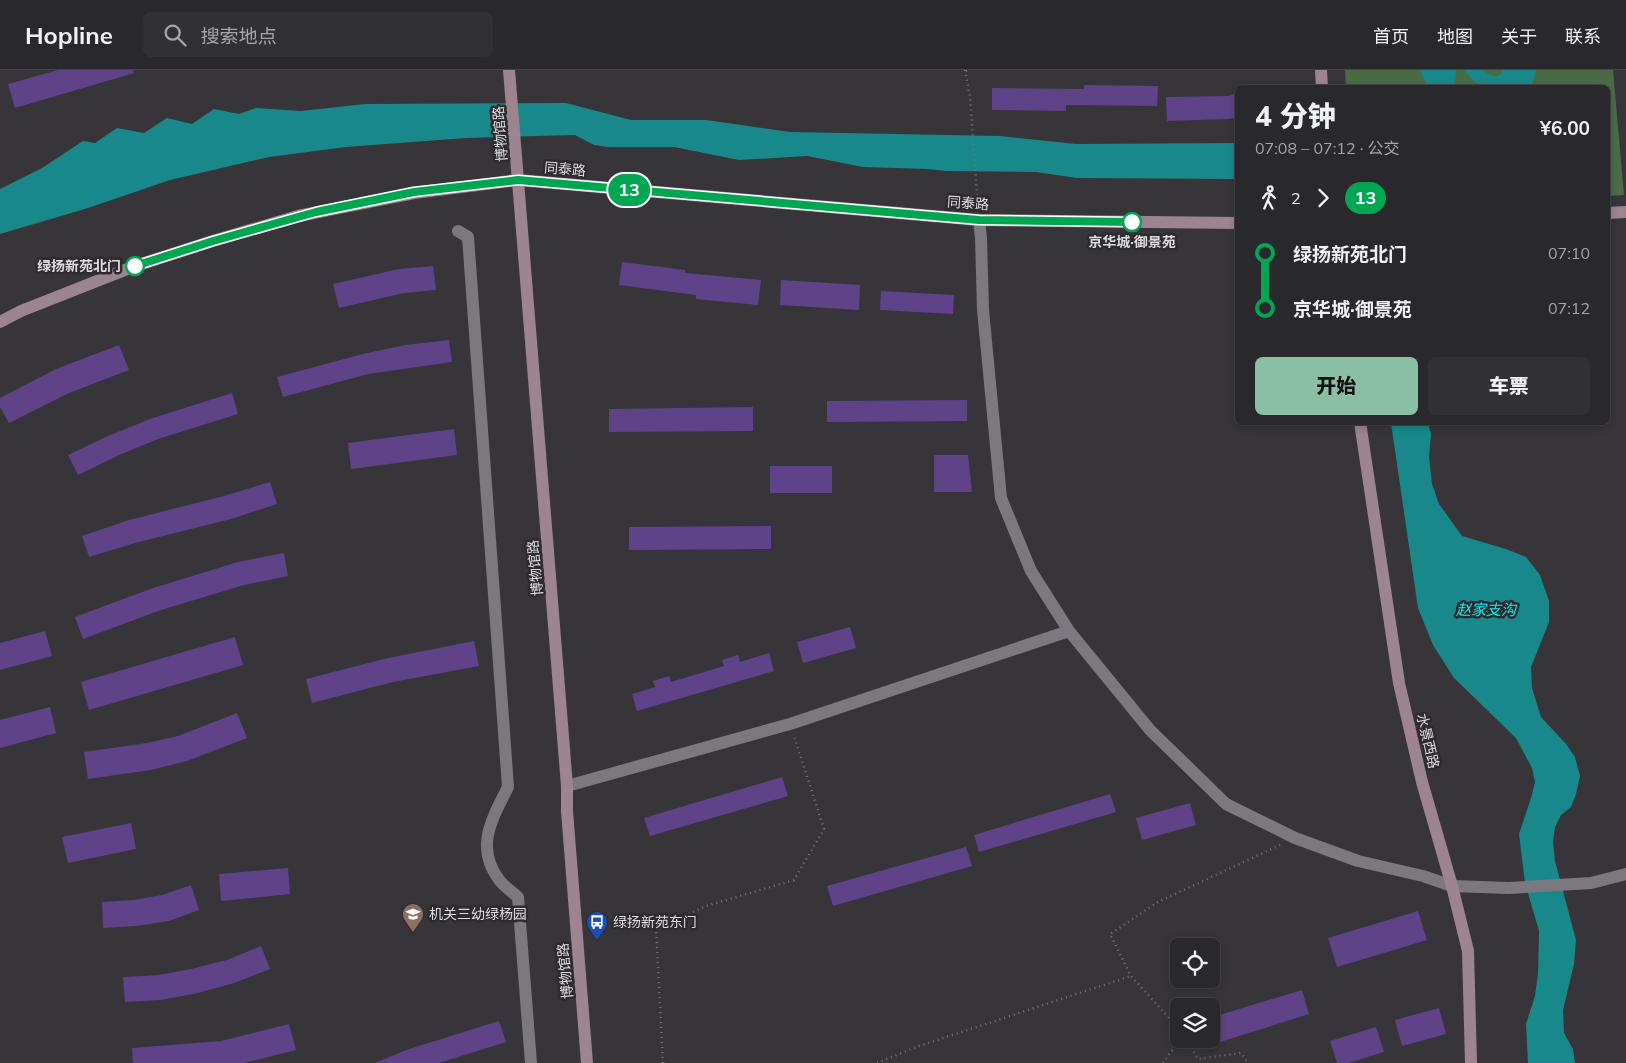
<!DOCTYPE html>
<html lang="zh">
<head>
<meta charset="utf-8">
<style>
	:root { --surface:#29282c; --page:#313034; --text:#f1f3f6; --muted:#a5a6a9; --line:#454448; --accent:#8abfa5 }
	body { margin:0; font-family:Mulish,"Noto Sans SC",sans-serif; background:var(--page); color:var(--text); height:100vh; display:flex; flex-direction:column; font-size:19px; white-space:nowrap }
	* { box-sizing:border-box; margin:0 }
	p { font-size:16px; color:var(--muted) }
	.icon { flex:none; width:28px; height:28px; fill:none; stroke:currentColor; stroke-width:2; stroke-linecap:round; stroke-linejoin:round }
	.map { position:relative; flex:1; overflow:hidden }
	.drawer { position:absolute; left:1235px; top:15px; width:375px; height:340px; display:flex; flex-direction:column; background:var(--surface); border-radius:8px; box-shadow:0 2px 8px #0003,0 0 0 1px var(--line) }
	.drawer>* { flex:none }
	.badge { padding:0 10px; border-radius:16px; font-size:18px; line-height:32px }
	.buttons { position:absolute; left:1170px; top:868px; display:grid; gap:10px }
	.buttons a { display:grid; place-items:center; width:50px; height:50px; border-radius:8px; background:var(--surface); box-shadow:0 2px 8px #0003,0 0 0 1px var(--line); font-size:25px }
	.map>.badge { position:absolute; translate:-50% -50%; box-shadow:0 0 0 2px #fff }
	.legs { display:flex; align-items:center; gap:8px; height:55px; padding:0 20px; font-size:16px }
	.legs p { margin-inline-start:auto }
	.head { display:flex; align-items:center; justify-content:space-between; height:85px; padding:0 20px }
	h1 { font-size:28px; font-weight:800; line-height:38px }
	.primary-button { display:flex; gap:10px; margin-top:auto; padding:10px 20px }
	.primary-button a { flex:1; height:58px; border-radius:8px; background:var(--accent); color:#111; font-size:20px; font-weight:800; line-height:58px; text-align:center }
	.primary-button a+a { background:var(--page); color:var(--text) }
	ul { padding:0 20px; list-style:none }
	li { display:flex; align-items:center; gap:18px; height:55px; font-size:19px }
	li i { display:grid; place-items:center; width:8px; height:100%; margin:0 6px; background:currentColor }
	li i::after { content:''; width:12px; height:12px; margin:-6px; border:4px solid; border-radius:50%; background:var(--surface) }
	li p { margin-inline-start:auto }
	li:first-child i { background:linear-gradient(#0000 50%,currentColor 0) }
	li:last-child i { background:linear-gradient(currentColor 50%,#0000 0) }
	header { display:flex; align-items:center; gap:30px; box-sizing:border-box; height:70px; padding:0 25px; background:var(--surface); border-bottom:1px solid var(--line) }
	header strong { font-size:24px }
	nav { display:flex; gap:28px; margin-inline-start:auto; font-size:18px }
	.search { width:350px; height:45px; background:var(--page); display:flex; align-items:center; gap:12px; box-sizing:border-box; padding:0 18px; border-radius:8px; color:var(--muted); font-size:19px }
	.map>svg:first-child { display:block }
</style>
</head>
<body>
<header>
<strong>Hopline</strong>
<div class="search"><svg class="icon" aria-label="search" viewBox="0 0 24 24"><circle cx="10" cy="10" r="6"/><path d="M15 15l6 6"/></svg>搜索地点</div>
<nav><a>首页</a><a>地图</a><a>关于</a><a>联系</a></nav>
</header>
<div class="map">
<svg width="1626" height="993" viewBox="0 0 1626 993">
	<rect width="100%" height="100%" fill="#37353a"/>
	<!-- green -->
	<polygon fill="#4a6b46" points="1345,0 1613,0 1624,125 1608,126 1608,18 1346,17"/>
	<!-- water -->
	<g fill="#19888a">
		<polygon points="1420,0 1456,0 1455,12 1458,17 1427,17"/>
		<path d="M1464 0H1481L1495 7 1500 5 1503 0H1536L1531 17H1490C1485 14 1482 15 1477 13 1473 11 1468 4 1464 0Z"/>
		<polygon points="566,33 631,50 706,50 790,62 1000,66 1076,74 1237,73 1237,109 1077,108 1036,102 946,101 927,99 863,97 807,86 739,90 674,77 608,77 594,75 575,65 466,68 346,77 269,87 170,110 88,138 0,164 0,119 42,98 83,71 95,73 117,58 144,63 167,48 192,54 214,39 239,44 256,38 301,41 365,34"/>
		<polygon points="1391,353 1428,353 1431,364 1429,387 1432,414 1439,434 1462,466 1506,479 1526,487 1540,505 1549,531 1549,552 1531,597 1532,618 1541,647 1566,674 1575,687 1580,706 1576,724 1571,737 1561,745 1555,757 1553,772 1555,791 1576,870 1574,894 1563,940 1564,963 1573,979 1575,993 1528,993 1526,954 1535,926 1538,904 1539,861 1525,813 1519,764 1531,728 1535,712 1532,698 1516,668 1454,608 1433,575 1418,538"/>
	</g>
	<!-- building -->
	<g fill="#604288">
		<polygon points="58,0 133,0 134,3 15,38 8,14"/>
		<polygon points="1084,15 1158,16 1157,36 1066,35 1066,41 992,40 992,18 1084,19"/>
		<polygon points="1238,23 1238,47 1229,49 1167,51 1166,27 1228,26"/>
		<polygon points="622,192 685,200 685,203 761,210 758,235 696,229 696,225 619,215"/>
		<polygon points="433,196 436,220 404,223 339,238 333,214 399,199"/>
		<polygon points="781,210 860,215 859,240 780,235"/>
		<polygon points="881,221 954,225 953,244 880,240"/>
		<polygon points="449,270 452,292 368,304 283,327 277,307 363,284 405,275"/>
		<polygon points="119,275 129,300 69,323 9,353 0,337 0,328 56,299"/>
		<polygon points="232,323 238,344 158,369 117,386 78,405 68,385 108,366 150,349"/>
		<polygon points="967,330 967,351 827,352 827,331"/>
		<polygon points="753,337 753,361 609,362 609,339"/>
		<polygon points="454,359 457,385 351,399 348,373"/>
		<polygon points="934,385 968,385 972,422 934,422"/>
		<rect x="770" y="396" width="62" height="27"/>
		<polygon points="270,412 277,434 231,449 135,473 89,487 82,466 129,450 224,426"/>
		<polygon points="771,456 771,479 629,480 629,457"/>
		<polygon points="284,483 288,506 244,515 161,540 83,569 75,547 153,518 238,492"/>
		<polygon points="850,557 856,578 803,593 797,572"/>
		<polygon points="45,561 52,586 0,600 0,573"/>
		<polygon points="235,567 243,595 89,640 81,612"/>
		<polygon points="474,571 479,596 393,612 312,633 306,609 388,588"/>
		<polygon points="769,583 774,601 637,641 632,624 655,617 653,611 669,606 671,612 724,596 722,590 738,585 740,592"/>
		<polygon points="50,637 56,663 0,678 0,650"/>
		<polygon points="237,643 247,668 187,691 151,700 88,709 84,682 147,673 178,666"/>
		<polygon points="782,707 788,726 650,766 644,748"/>
		<polygon points="1110,724 1116,742 979,782 974,765"/>
		<polygon points="1190,733 1196,755 1142,770 1136,748"/>
		<polygon points="131,753 136,779 68,793 62,767"/>
		<polygon points="966,777 972,796 833,836 827,816"/>
		<polygon points="288,798 290,824 221,831 219,804"/>
		<polygon points="191,815 199,840 169,851 136,856 103,858 102,832 134,830 162,825"/>
		<polygon points="1418,841 1427,870 1337,897 1328,868"/>
		<polygon points="261,876 270,899 234,913 198,923 161,930 125,932 123,907 159,905 191,899 227,890"/>
		<polygon points="1302,920 1309,944 1220,972 1213,947"/>
		<polygon points="1439,938 1446,964 1402,976 1395,950"/>
		<polygon points="499,951 506,972 439,993 375,993 406,980"/>
		<polygon points="289,954 296,980 244,993 133,993 132,978 221,971"/>
		<polygon points="1376,957 1384,982 1348,993 1337,993 1330,971"/>
	</g>
	<g fill="none" stroke-linecap="round" stroke-linejoin="round">
		<!-- path -->
		<g stroke="#757478" stroke-width="2.5" stroke-dasharray="1 4" stroke-linecap="butt">
			<polyline points="965,0 970,27 978,138"/>
			<polyline points="966,1 971,0"/>
			<polyline points="1179,959 1131,906 1110,864 1158,832 1280,775"/>
			<polyline points="1186,969 1198,989 1241,983 1248,993"/>
			<polyline points="663,993 656,859 706,836 794,810 824,759 794,666"/>
			<polyline points="877,993 919,976 1131,906"/>
			<polyline points="1163,993 1180,969"/>
		</g>
		<!-- street -->
		<g stroke="#7b797f" stroke-width="12">
			<polyline points="979,150 981,168 983,240 1001,428 1031,501 1069,561 1150,660 1226,734 1295,768 1358,791 1423,806 1452,816 1509,818 1591,813 1626,804"/>
			<path d="M458 161 468 167 508 717C492 749 474 778 500 811 505 817 512 822 518 827L531 993"/>
			<polyline points="567,716 790,654 1069,561"/>
		</g>
		<!-- secondary -->
		<g stroke="#9d848f" stroke-width="12">
			<polyline points="509,0 567,716 567,741 587,993"/>
			<polyline points="1321,0 1322,18"/>
			<polyline points="1608,143 1626,142"/>
			<polyline points="0,252 21,241 135,196 213,171 298,146 414,123 518,110 979,150 1238,153"/>
			<polyline points="1360,352 1399,613 1422,712 1452,816 1468,881 1471,993"/>
		</g>
	</g>
	<g fill="none" stroke-linecap="round" stroke-linejoin="round">
		<!-- line-1 casing -->
		<g stroke="#fff" stroke-width="11">
			<polyline id="line-1" points="135,196 213,171 316,142 414,122 518,110 979,150 1132,152"/>
		</g>
		<!-- line-1 -->
		<use href="#line-1" stroke="#00a651" stroke-width="8"/>
	</g>
	<!-- icons -->
	<defs>
		<g id="school-pin" transform="scale(1.125)"><path d="M0 17L-7.5 6A9.5 9.5 0 1 1 7.5 6Z" fill="#8d6e63" stroke="#2d2b30"/><path d="M0-5L7-2L0 1L-7-2ZM-4 1L0 2.5L4 1V4Q0 6-4 4Z" fill="#fff"/></g>
		<g id="bus-pin" transform="scale(1.125)"><path d="M0 17L-7.5 6A9.5 9.5 0 1 1 7.5 6Z" fill="#1a4fb4" stroke="#2d2b30"/><path d="M-5-6H5V4H4V6H2V4H-2V6H-4V4H-5ZM-3.5-4V0h7V-4ZM-3.5 1.2v1.5H-2V1.2ZM2 1.2v1.5H3.5V1.2Z" fill="#fff"/></g>
	</defs>
	<g fill-rule="evenodd">
		<use href="#school-pin" x="413" y="844"/>
		<use href="#bus-pin" x="597" y="852"/>
	</g>
	<!-- markers -->
	<g fill="#fff" stroke="#00a651" stroke-width="2.5">
		<circle cx="1132" cy="152" r="9"/>
		<circle cx="135" cy="196" r="9"/>
	</g>
	<g text-anchor="middle" dominant-baseline="central" stroke-width="5" stroke-linejoin="round" paint-order="stroke">
		<!-- street labels -->
		<g font-size="14" fill="#dfdee1" stroke="#2d2b30">
			<text transform="translate(500 64) rotate(-94)">博物馆路</text>
			<text transform="translate(565 99) rotate(5)">同泰路</text>
			<text transform="translate(968 133) rotate(4)">同泰路</text>
			<text transform="translate(535 498) rotate(-95)">博物馆路</text>
			<text transform="translate(1428 671) rotate(77)">水景西路</text>
			<text transform="translate(565 901) rotate(-95)">博物馆路</text>
		</g>
		<!-- stop labels -->
		<g font-size="14" font-weight="bold" fill="#dfdee1" stroke="#2d2b30">
			<text x="1132" y="172">京华城·御景苑</text>
			<text x="121" y="196" text-anchor="end">绿扬新苑北门</text>
		</g>
		<!-- poi labels -->
		<g font-size="14" fill="#dfdee1" stroke="#2d2b30" text-anchor="start">
			<text x="429" y="844">机关三幼绿杨园</text>
			<text x="613" y="852">绿扬新苑东门</text>
		</g>
		<!-- water labels -->
		<g font-size="15" font-style="italic" fill="#15eef2" stroke="#2d2b30">
			<text x="1486" y="539">赵家支沟</text>
		</g>
	</g>
</svg>
<div class="buttons">
<a><svg class="icon" aria-label="locate" viewBox="0 0 24 24"><circle cx="12" cy="12" r="6"/><path d="M12 2v4M12 18v4M2 12h4M18 12h4"/></svg></a>
<a><svg class="icon" aria-label="layers" viewBox="0 0 24 24"><path d="M12 4l9 5-9 5-9-5zM3 14l9 5 9-5"/></svg></a>
</div>
<b class="badge" style="left:629px;top:120px;background:#00a651;color:#fff">13</b>
<section class="drawer">
<div class="head"><div><h1>4 分钟</h1><p>07:08 – 07:12 · 公交</p></div><b>¥6.00</b></div>
<div class="legs"><svg class="icon" aria-label="walk" viewBox="0 0 24 24"><circle cx="13" cy="4" r="2"/><path d="M13 8l-2 6 4 7M11 14l-3 7M7 12l3-4h3l4 4"/></svg>2<svg class="icon" aria-label="forward" viewBox="0 0 24 24"><path d="M9 5l7 7-7 7"/></svg><b class="badge" style="background:#00a651;color:#fff">13</b></div>
<ul>
<li><i style="color:#00a651"></i><b>绿扬新苑北门</b><p>07:10</p></li>
<li><i style="color:#00a651"></i><b>京华城·御景苑</b><p>07:12</p></li>
</ul>
<div class="primary-button"><a>开始</a><a>车票</a></div>
</section>
</div>
</body>
</html>
